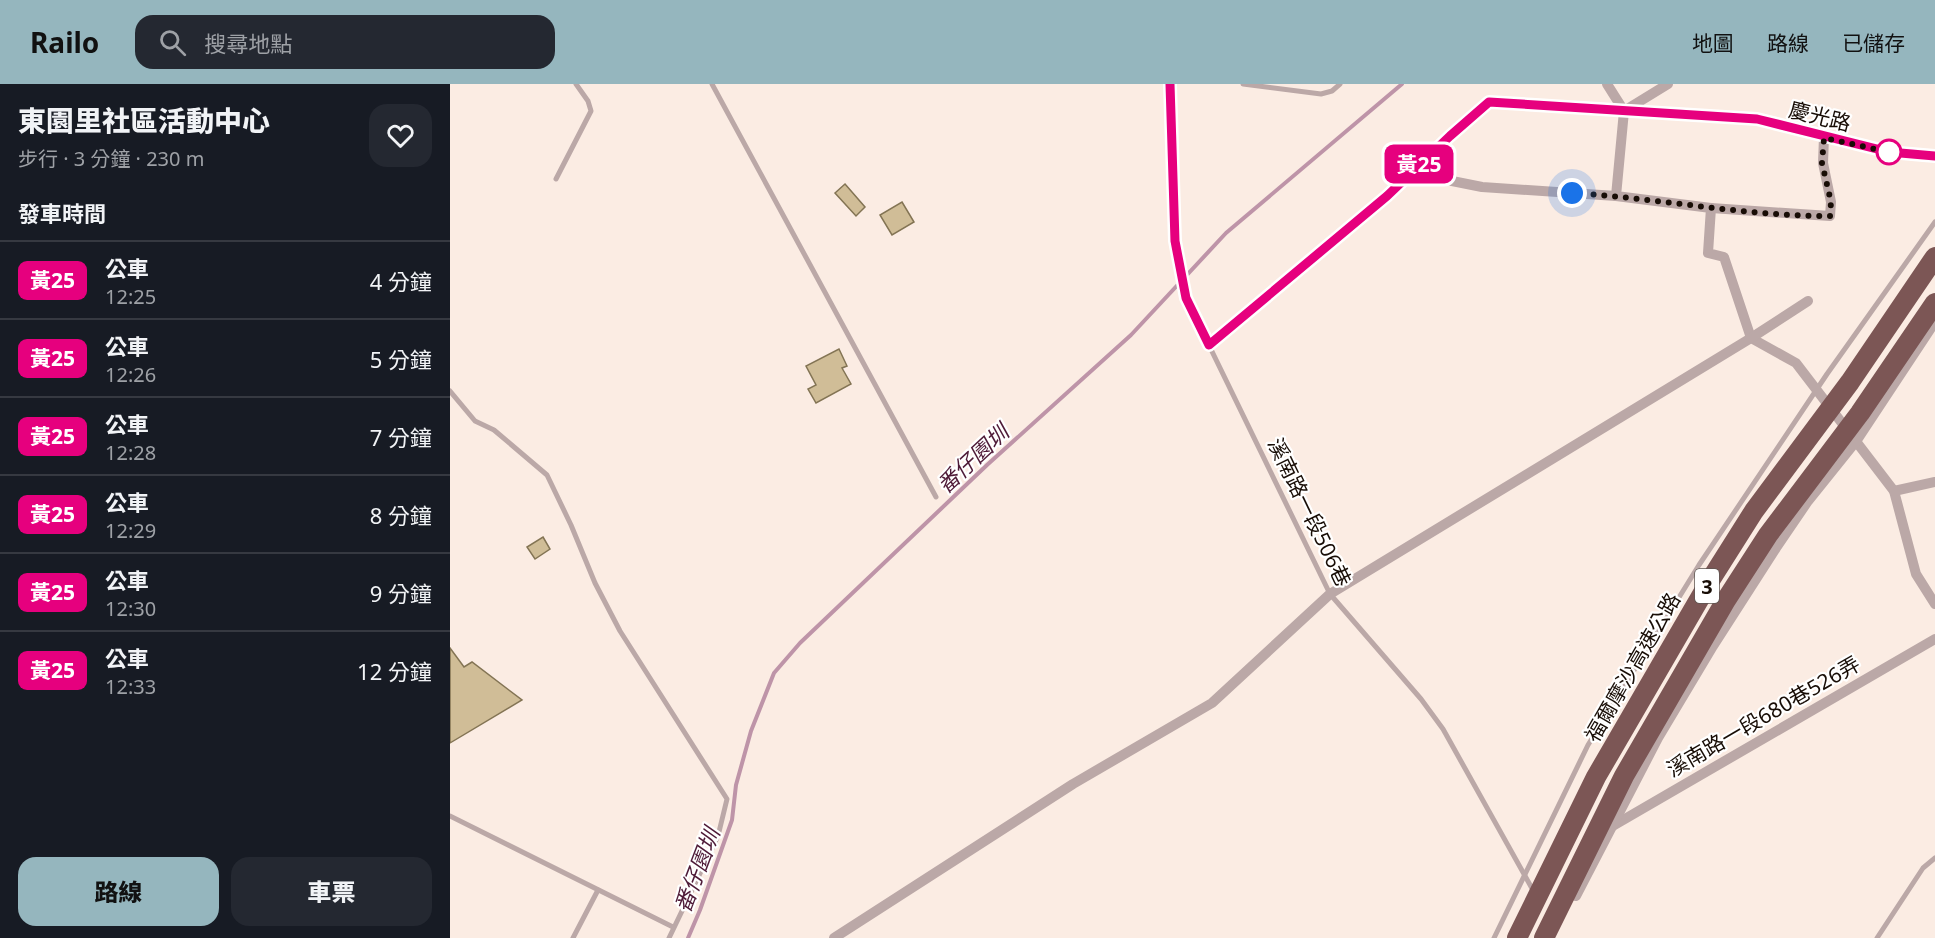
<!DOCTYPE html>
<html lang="zh-TW">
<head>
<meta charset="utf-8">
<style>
	:root { --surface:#171b24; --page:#242831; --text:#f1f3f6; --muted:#9ea1a6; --line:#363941; --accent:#95b6be }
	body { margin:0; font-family:"Noto Sans","Noto Sans TC",sans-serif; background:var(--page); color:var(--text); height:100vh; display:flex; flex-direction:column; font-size:22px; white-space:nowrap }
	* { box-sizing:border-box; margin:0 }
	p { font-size:20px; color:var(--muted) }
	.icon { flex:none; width:33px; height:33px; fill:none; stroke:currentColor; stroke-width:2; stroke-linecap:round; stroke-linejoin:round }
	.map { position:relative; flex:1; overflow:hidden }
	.sheet { display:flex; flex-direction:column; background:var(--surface); width:450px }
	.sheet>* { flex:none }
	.badge { padding:0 12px; border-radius:9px; font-size:21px; line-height:39px }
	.you { position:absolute; width:30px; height:30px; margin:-15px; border:4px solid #fff; border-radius:50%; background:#1a73e8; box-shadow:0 0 0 9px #1a73e833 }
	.map>.badge { position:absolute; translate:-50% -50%; box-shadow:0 0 0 3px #fff }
	h2 { padding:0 18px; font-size:22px; line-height:54px }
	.round { display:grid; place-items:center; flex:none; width:63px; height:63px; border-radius:18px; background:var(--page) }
	.head { display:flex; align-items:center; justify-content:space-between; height:102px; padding:0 18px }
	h1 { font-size:28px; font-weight:800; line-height:45px }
	.primary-button { display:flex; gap:12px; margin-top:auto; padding:12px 18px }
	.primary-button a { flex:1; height:69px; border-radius:18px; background:var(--accent); color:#111; font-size:24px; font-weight:800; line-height:69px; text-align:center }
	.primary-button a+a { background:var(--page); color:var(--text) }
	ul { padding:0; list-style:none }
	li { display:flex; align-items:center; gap:18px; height:78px; padding:0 18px; border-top:2px solid var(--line) }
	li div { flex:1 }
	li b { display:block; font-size:22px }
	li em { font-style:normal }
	li .badge { min-width:66px; font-weight:700; text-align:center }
	header { display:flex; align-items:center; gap:36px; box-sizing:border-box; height:84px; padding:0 30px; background:var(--accent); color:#111 }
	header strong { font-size:28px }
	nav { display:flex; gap:33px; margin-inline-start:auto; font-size:21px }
	.search { width:420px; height:54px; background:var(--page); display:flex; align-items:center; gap:15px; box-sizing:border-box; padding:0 21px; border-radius:18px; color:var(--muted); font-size:22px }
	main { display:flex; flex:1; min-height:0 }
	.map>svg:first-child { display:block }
</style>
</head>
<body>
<header>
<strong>Railo</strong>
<div class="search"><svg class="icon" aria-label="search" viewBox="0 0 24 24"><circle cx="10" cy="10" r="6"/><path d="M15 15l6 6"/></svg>搜尋地點</div>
<nav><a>地圖</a><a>路線</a><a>已儲存</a></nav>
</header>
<main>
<section class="sheet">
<div class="head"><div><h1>東園里社區活動中心</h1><p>步行 · 3 分鐘 · 230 m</p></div><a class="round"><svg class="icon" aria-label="heart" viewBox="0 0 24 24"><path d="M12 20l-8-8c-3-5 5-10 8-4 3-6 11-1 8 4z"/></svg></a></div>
<h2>發車時間</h2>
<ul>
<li><span class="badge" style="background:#e6007e;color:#fff">黃25</span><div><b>公車</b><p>12:25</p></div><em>4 分鐘</em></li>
<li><span class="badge" style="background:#e6007e;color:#fff">黃25</span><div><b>公車</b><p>12:26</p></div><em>5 分鐘</em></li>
<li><span class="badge" style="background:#e6007e;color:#fff">黃25</span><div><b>公車</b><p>12:28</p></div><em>7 分鐘</em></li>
<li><span class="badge" style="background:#e6007e;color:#fff">黃25</span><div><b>公車</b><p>12:29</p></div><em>8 分鐘</em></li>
<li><span class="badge" style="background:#e6007e;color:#fff">黃25</span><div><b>公車</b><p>12:30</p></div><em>9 分鐘</em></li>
<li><span class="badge" style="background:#e6007e;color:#fff">黃25</span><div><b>公車</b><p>12:33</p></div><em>12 分鐘</em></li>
</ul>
<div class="primary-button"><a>路線</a><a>車票</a></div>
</section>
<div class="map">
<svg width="1485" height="854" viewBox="0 0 1485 854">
	<rect width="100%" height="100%" fill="#fbece3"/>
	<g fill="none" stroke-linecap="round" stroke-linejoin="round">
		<!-- stream -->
		<polyline stroke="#be94a8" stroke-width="4" points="238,854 250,826 282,736 286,701 301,647 324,589 350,559 537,381 681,251 776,149 952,0"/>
	</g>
	<!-- building -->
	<g fill="#d0bd97" stroke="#837454" stroke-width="1.5">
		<polygon points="395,100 415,123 406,132 385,109"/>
		<polygon points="452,118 464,138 442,151 430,131"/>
		<polygon points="389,265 397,282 392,284 401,300 366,319 358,305 366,301 356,282"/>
		<polygon points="93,453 100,465 85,475 77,463"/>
		<polygon points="0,564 14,583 22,578 72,616 0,659"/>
	</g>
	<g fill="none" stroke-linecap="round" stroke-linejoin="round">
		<!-- service -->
		<g stroke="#bba8a7" stroke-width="5">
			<polyline points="262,0 486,413"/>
			<polyline points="720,0 725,157 736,214 880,510 971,615 993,645 1084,808"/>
			<polyline points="793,0 871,10 882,7 890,0"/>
			<polyline points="106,95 141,27 138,17 126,0"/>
			<polyline points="759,261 937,112 1000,52 1039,18 1173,27"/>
			<polyline points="0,307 25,337 44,346 97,391 121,441 145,499 170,547 277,715 268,752 219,854"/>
			<polyline points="0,732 223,843"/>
			<polyline points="123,854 148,806"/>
			<polyline points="1044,854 1138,661 1249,481 1377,290 1485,138"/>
			<polyline points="1427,854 1473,784 1485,774"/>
		</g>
		<!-- minor -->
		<g stroke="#bba8a7" stroke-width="10">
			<polyline points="1157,0 1174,27 1166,112 1261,124 1258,169 1274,173 1301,254 1346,279 1444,407 1466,490 1485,520"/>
			<polyline points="1174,27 1307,35 1439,68 1485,72"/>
			<polyline points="1174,27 1218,0"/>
			<polyline points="970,80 992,95 1032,103 1166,112"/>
			<polyline points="1261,124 1380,132 1381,118 1373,79 1374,53"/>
			<polyline points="1444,407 1485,398"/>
			<polyline points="1161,743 1485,555"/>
			<polyline points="1126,812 1208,654 1263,562 1326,464 1358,417 1407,356 1485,238"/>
			<polyline points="384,854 623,700 762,619 880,510 1301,254 1358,217"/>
		</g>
		<!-- motorway -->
		<g stroke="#7c5655" stroke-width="20">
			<polyline points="1067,854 1146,693 1261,495 1304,427 1400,298 1485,173"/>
			<polyline points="1094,854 1174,692 1276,516 1318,451 1410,329 1485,219"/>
		</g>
	</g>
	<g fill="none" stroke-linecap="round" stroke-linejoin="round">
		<!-- line casing -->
		<g stroke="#fff" stroke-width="14">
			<polyline id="line" points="720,0 725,157 736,214 759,261 937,112 1000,52 1039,18 1307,35 1439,68 1485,72"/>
		</g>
		<!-- line -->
		<use href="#line" stroke="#e6007e" stroke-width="9"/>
		<!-- walk -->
		<path stroke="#180d06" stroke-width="6" stroke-dasharray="0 10.8" d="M1122 109C1208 114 1293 132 1380 132L1381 118 1372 79 1374 54 1439 68"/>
	</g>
	<!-- markers -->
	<circle fill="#fff" stroke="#e6007e" stroke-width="3" cx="1439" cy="68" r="12"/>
	<g text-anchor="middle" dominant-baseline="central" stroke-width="4.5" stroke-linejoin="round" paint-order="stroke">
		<!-- shield labels -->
		<rect fill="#fff" stroke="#5d5651" stroke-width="1.5" x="1245" y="485" width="24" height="34" rx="4.5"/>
		<g font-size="20" font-weight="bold" fill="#180d06">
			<text x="1257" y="502">3</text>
		</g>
		<!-- street labels -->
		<g font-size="21" fill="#180d06" stroke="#fff">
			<text transform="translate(1370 32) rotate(14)">慶光路</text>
			<text transform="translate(860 428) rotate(64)">溪南路一段506巷</text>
			<text transform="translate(1182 583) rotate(-60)">福爾摩沙高速公路</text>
			<text transform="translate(1313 632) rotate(-30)">溪南路一段680巷526弄</text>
		</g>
		<!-- water labels -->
		<g font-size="22" font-style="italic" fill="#4e1a37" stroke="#fff">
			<text transform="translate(522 374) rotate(-43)">番仔園圳</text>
			<text transform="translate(246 786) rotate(-69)">番仔園圳</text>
		</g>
	</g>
</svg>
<div class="you" style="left:1122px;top:109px"></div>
<b class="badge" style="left:969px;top:80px;background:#e6007e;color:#fff">黃25</b>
</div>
</main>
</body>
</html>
